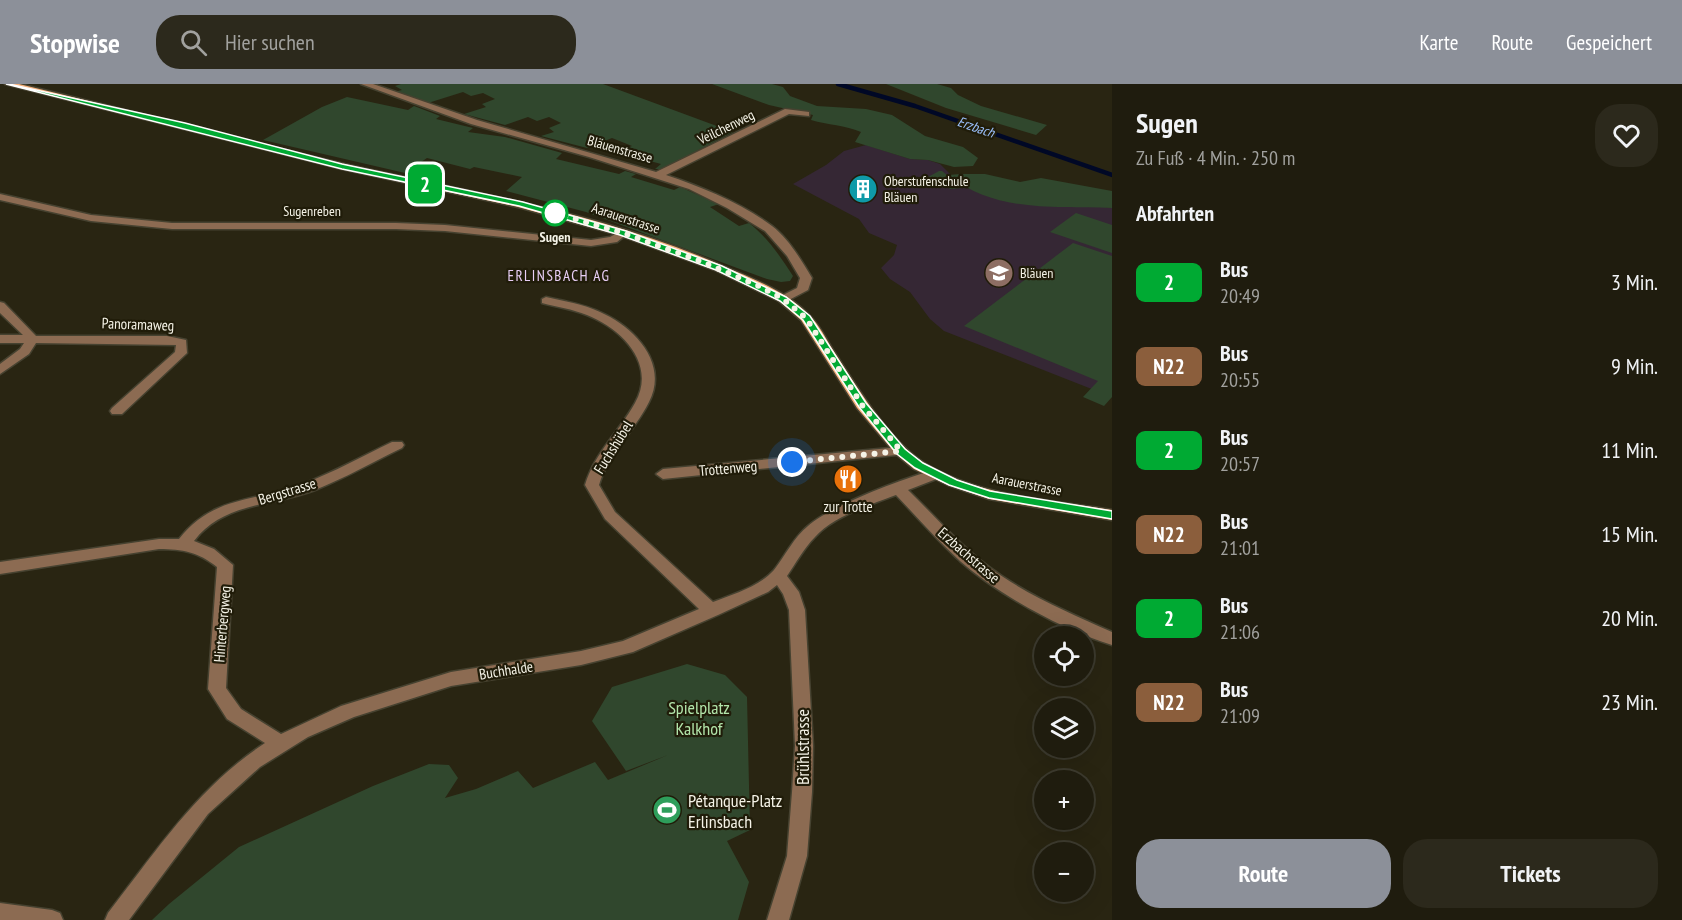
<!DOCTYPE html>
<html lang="de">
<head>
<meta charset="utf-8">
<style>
	:root { --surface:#1f1c0e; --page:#2c291c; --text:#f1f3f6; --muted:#a1a19e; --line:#3c3a2e; --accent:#8c9099 }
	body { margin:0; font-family:"PT Sans Narrow",sans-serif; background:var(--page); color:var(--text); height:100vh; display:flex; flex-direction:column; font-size:22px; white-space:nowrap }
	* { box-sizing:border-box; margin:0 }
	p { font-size:20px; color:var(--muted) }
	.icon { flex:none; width:33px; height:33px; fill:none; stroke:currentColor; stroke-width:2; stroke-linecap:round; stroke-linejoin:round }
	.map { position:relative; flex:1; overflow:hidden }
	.side { display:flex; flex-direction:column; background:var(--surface); width:570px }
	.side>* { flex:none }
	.badge { padding:0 12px; border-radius:9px; font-size:21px; line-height:39px }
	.tools { position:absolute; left:1034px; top:542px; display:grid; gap:12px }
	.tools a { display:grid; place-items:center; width:60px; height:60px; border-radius:50%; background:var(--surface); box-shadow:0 6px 24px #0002,0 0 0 2px var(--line); font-size:30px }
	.you { position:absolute; width:30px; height:30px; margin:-15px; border:4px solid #fff; border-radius:50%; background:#1a73e8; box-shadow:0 0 0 9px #1a73e833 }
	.map>.badge { position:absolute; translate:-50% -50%; box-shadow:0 0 0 3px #fff }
	h2 { padding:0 24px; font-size:22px; line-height:54px }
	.round { display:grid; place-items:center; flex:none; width:63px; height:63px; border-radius:24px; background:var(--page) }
	.summary { display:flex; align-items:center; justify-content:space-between; height:102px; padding:0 24px }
	h1 { font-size:28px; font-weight:600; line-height:45px }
	.primary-button { display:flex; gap:12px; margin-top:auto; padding:12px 24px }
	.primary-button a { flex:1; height:69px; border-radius:24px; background:var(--accent); color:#fff; font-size:24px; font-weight:600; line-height:69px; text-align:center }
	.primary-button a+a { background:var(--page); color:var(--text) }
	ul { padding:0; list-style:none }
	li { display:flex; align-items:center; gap:18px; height:84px; padding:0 24px }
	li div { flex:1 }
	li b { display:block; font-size:22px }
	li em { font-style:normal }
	li .badge { min-width:66px; font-weight:700; text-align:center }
	header { display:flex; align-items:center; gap:36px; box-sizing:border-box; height:84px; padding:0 30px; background:var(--accent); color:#fff }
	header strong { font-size:28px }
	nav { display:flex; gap:33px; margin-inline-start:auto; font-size:21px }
	.search { width:420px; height:54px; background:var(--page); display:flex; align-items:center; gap:15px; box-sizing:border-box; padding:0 21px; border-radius:24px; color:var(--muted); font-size:22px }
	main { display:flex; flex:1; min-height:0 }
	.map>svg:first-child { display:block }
</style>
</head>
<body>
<header>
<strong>Stopwise</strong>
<div class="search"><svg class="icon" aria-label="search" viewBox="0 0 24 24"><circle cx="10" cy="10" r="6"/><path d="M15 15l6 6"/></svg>Hier suchen</div>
<nav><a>Karte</a><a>Route</a><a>Gespeichert</a></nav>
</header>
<main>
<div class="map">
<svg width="1112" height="836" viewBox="0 0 1112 836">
	<rect width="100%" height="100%" fill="#292512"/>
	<!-- education -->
	<polygon fill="#352734" points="866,61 910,75 928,76 940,80 964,104 1112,124 1112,313 944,247 930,235 910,208 890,195 881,184 894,171 897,161 869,149 859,135 793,100 826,81 844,67"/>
	<!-- green -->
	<g fill="#30472d">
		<polygon points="401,0 603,0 733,48 662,85 655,85 661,80 617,68 632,62 612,54 587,64 541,52 554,48 549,44 561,39 549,33 537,37 528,33 505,41 464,30 486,23 482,20 495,15 483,9 471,12 463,8 428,19 394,8 402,6 395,2"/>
		<path d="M712 0H772L783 3 790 12 817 22 866 25 892 31 925 52 963 63 978 74 973 82 954 83 928 76 910 75 855 58 861 48C845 41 828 41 811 36L813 31 769 21Z"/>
		<polygon points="886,0 937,0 951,4 958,11 981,22 1047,41 1036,51 946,24"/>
		<path d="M347 13 408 26 414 22 440 32 436 35 473 44 468 48 505 53 562 69 556 75 619 90 625 87 636 90 631 93 674 106 680 103 719 120 710 123 739 142 749 139C768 154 780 172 793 192L790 197 781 198 767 195 586 128 506 107 522 93 474 83 470 85 427 74 405 89 263 56 322 23Z"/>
		<polygon points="939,87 942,87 962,104 951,105 933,99 910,103"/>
		<path d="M960 90H985L1020 98 1041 94 1112 107V124C1056 122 994 129 949 91Z"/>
		<polygon points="1076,129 1112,141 1112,169 1050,148"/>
		<polygon points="1073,159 1112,172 1112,313 1104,322 1083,313 1098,297 964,242"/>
		<polygon points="687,580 725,591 747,613 750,746 727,757 749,798 738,836 152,836 169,820 239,763 373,702 429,680 449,681 458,694 445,714 476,705 518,687 533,704 595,678 608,696 668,671 626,687 592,637 612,603"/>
	</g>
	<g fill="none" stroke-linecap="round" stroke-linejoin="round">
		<!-- stream -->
		<polyline stroke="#000826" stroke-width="4.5" points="838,0 915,22 1112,91"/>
		<!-- minor casing -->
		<g stroke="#464230" stroke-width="3">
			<g id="minor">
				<path d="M361 0H373L477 36 656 88 785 25 809 28V32L789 30 666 91C702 103 741 119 772 142 789 155 801 176 812 194L808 206 787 217H779V213L797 204 800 194 787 172 765 147 727 124 689 105 589 73 471 40Z"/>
				<polygon points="0,110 91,131 172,139 396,139 445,141 591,156 610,153 623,146 628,149 617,158 591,162 445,147 396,145 172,145 91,137 0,116"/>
				<path d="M546 213C564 217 583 220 600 228 634 243 669 279 649 318 634 348 609 368 599 401L615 428 713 518C733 510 759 503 774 486 785 472 794 453 808 442 832 421 902 395 934 386L941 391 939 394 908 406C935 432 959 461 989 483 1026 511 1070 529 1112 548V561C1063 546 999 511 960 477 937 456 917 433 896 411 872 420 832 433 815 453 804 464 796 479 787 492L799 508 805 526 813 662 812 708 807 772 789 836H767L787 772 792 708 795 662 789 526 783 510 777 501 768 508 718 531 633 568 581 581 451 602 354 633 308 653 260 683 208 730 129 836H105L108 829C157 766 198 703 265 659L227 635 208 605 217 483C198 468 183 465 159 465L0 490V478L159 455H179C213 411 256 418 303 400 334 388 363 372 392 358H402L404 361 402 364C373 378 345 394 315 406 274 422 223 418 194 457L214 465 233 481 226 604 241 625 281 650 341 622 451 588 581 567 623 557 699 525 605 435 585 401C595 368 619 348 635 319 657 280 622 245 587 231 572 225 557 223 542 219V215Z"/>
				<polygon points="0,218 4,219 36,252 167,252 186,256 187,269 122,330 112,330 110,327 112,324 175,268 176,261 36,259 29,270 0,290 0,280 20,265 24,259 0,259 0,251 23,251 0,229"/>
				<polygon points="901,363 908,367 906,370 663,395 656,390 663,385"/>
				<polygon points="0,819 52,826 60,829 63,836 0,836"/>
			</g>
		</g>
		<!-- major casing -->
		<g stroke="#464230" stroke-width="3">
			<path id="major" d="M5 0H19C128 26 236 55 344 80 472 109 605 129 725 183 754 195 787 208 809 231 819 240 826 255 833 266 856 301 888 356 924 379 979 413 1051 416 1112 426V436L989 415 948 401 914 385 896 370 857 324 801 236 779 217 715 186 619 151 518 123 342 85Z"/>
		</g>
		<!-- minor -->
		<use href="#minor" fill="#8c6b52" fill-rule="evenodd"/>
		<!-- major -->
		<use href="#major" fill="#f6b07c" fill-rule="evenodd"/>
	</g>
	<!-- line -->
	<polygon fill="#0a3" stroke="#fff" stroke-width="1.5" points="6,0 9,0 185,39 342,80 523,118 626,147 722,182 786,213 810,232 866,319 905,365 923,379 957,396 990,407 1112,427 1112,435 989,414 949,401 915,384 897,370 859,323 803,236 780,217 716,186 620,151 519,122 342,85"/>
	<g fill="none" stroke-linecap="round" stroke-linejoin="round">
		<!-- walk -->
		<polyline stroke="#f5f3e7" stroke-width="6" stroke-dasharray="0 10.8" points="555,129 623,149 700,177 759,202 783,215 806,234 862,321 901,367 792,378"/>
	</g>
	<!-- icons -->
	<defs>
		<g id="building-disc" transform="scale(1.5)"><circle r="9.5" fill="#0f9aa8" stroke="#201c09"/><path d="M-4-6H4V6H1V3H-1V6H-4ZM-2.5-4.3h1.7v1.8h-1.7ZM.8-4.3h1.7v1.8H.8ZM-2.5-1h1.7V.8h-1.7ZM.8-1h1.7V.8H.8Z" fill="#fff"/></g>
		<g id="school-disc" transform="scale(1.5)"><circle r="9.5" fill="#8d6e63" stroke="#201c09"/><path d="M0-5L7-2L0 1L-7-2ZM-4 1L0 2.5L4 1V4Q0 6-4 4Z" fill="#fff"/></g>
		<g id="restaurant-disc" transform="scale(1.5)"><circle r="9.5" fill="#e8710a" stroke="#201c09"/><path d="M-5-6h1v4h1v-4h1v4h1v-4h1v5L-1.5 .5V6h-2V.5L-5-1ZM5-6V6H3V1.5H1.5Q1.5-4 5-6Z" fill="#fff"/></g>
		<g id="stadium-disc" transform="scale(1.5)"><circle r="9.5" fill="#2e9e5b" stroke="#201c09"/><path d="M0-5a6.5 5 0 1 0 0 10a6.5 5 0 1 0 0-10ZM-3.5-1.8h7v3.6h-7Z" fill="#fff"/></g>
	</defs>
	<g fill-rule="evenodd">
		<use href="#building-disc" x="863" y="105"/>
		<use href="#school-disc" x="999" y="189"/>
		<use href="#restaurant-disc" x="848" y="395"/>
		<use href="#stadium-disc" x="667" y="726"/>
	</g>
	<!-- markers -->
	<circle fill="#fff" stroke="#0a3" stroke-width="3" cx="555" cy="129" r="12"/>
	<g text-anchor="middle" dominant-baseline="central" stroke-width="4.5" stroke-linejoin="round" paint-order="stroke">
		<!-- far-street labels -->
		<g font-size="14" fill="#f5f3e7" stroke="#201c09">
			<text transform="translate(726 43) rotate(-26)">Veilchenweg</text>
			<text transform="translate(620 65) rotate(16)">Bläuenstrasse</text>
			<text x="312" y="127">Sugenreben</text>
			<text transform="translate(626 134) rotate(18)">Aarauerstrasse</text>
			<text transform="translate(1027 400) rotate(11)">Aarauerstrasse</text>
		</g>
		<!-- far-water labels -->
		<g font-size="14" font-style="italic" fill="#9bc0fc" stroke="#201c09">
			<text transform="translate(976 43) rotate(19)">Erzbach</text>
		</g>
		<!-- far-poi labels -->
		<g font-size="14" fill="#f5f3e7" stroke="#201c09" text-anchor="start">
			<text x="884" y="97">Oberstufenschule<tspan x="884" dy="16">Bläuen</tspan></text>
			<text x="1020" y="189">Bläuen</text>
		</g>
		<!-- far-stop labels -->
		<g font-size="14" font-weight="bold" fill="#f5f3e7" stroke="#201c09">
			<text x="555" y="153">Sugen</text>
		</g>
		<!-- far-quarter labels -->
		<g font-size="15" letter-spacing="1.5" fill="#e8cef6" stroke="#201c09">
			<text x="559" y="191">ERLINSBACH AG</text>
		</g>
		<!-- street labels -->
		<g font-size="15" fill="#f5f3e7" stroke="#201c09">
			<text transform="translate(138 240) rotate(2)">Panoramaweg</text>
			<text transform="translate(613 363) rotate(-58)">Fuchshübel</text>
			<text transform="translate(728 384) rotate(-5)">Trottenweg</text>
			<text transform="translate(287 407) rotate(-17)">Bergstrasse</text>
			<text transform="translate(969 471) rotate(41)">Erzbachstrasse</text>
			<text transform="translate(222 540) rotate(-85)">Hinterbergweg</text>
			<text transform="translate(506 586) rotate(-9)">Buchhalde</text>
		</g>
		<!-- poi labels -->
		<g font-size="15" fill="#f5f3e7" stroke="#201c09">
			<text x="848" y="422">zur Trotte</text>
		</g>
		<!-- near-park labels -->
		<g font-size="18" fill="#b2e5aa" stroke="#201c09">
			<text x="699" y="623">Spielplatz<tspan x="699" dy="21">Kalkhof</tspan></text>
		</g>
		<!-- near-street labels -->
		<g font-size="18" fill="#f5f3e7" stroke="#201c09">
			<text transform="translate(802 663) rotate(-90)">Brühlstrasse</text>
		</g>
		<!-- near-poi labels -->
		<g font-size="18" fill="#f5f3e7" stroke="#201c09" text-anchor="start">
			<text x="688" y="716">Pétanque-Platz<tspan x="688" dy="21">Erlinsbach</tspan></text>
		</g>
	</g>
</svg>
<div class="tools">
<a><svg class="icon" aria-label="locate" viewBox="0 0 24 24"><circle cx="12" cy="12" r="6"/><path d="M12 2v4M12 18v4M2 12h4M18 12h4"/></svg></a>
<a><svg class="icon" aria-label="layers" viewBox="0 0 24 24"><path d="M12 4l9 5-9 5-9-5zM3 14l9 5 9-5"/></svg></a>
<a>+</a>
<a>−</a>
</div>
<div class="you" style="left:792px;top:378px"></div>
<b class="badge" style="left:425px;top:100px;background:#0a3;color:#fff">2</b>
</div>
<section class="side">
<div class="summary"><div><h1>Sugen</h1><p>Zu Fuß · 4 Min. · 250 m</p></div><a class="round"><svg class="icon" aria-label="heart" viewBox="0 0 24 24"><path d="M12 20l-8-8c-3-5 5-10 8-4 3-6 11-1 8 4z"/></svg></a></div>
<h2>Abfahrten</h2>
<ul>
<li><span class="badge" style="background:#0a3;color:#fff">2</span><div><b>Bus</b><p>20:49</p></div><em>3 Min.</em></li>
<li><span class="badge" style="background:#8b5e3c;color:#fff">N22</span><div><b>Bus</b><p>20:55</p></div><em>9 Min.</em></li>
<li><span class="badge" style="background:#0a3;color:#fff">2</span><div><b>Bus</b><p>20:57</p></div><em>11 Min.</em></li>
<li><span class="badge" style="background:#8b5e3c;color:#fff">N22</span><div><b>Bus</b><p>21:01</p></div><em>15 Min.</em></li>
<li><span class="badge" style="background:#0a3;color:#fff">2</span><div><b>Bus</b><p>21:06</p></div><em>20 Min.</em></li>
<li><span class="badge" style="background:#8b5e3c;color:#fff">N22</span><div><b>Bus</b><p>21:09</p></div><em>23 Min.</em></li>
</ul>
<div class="primary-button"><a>Route</a><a>Tickets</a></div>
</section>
</main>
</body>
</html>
